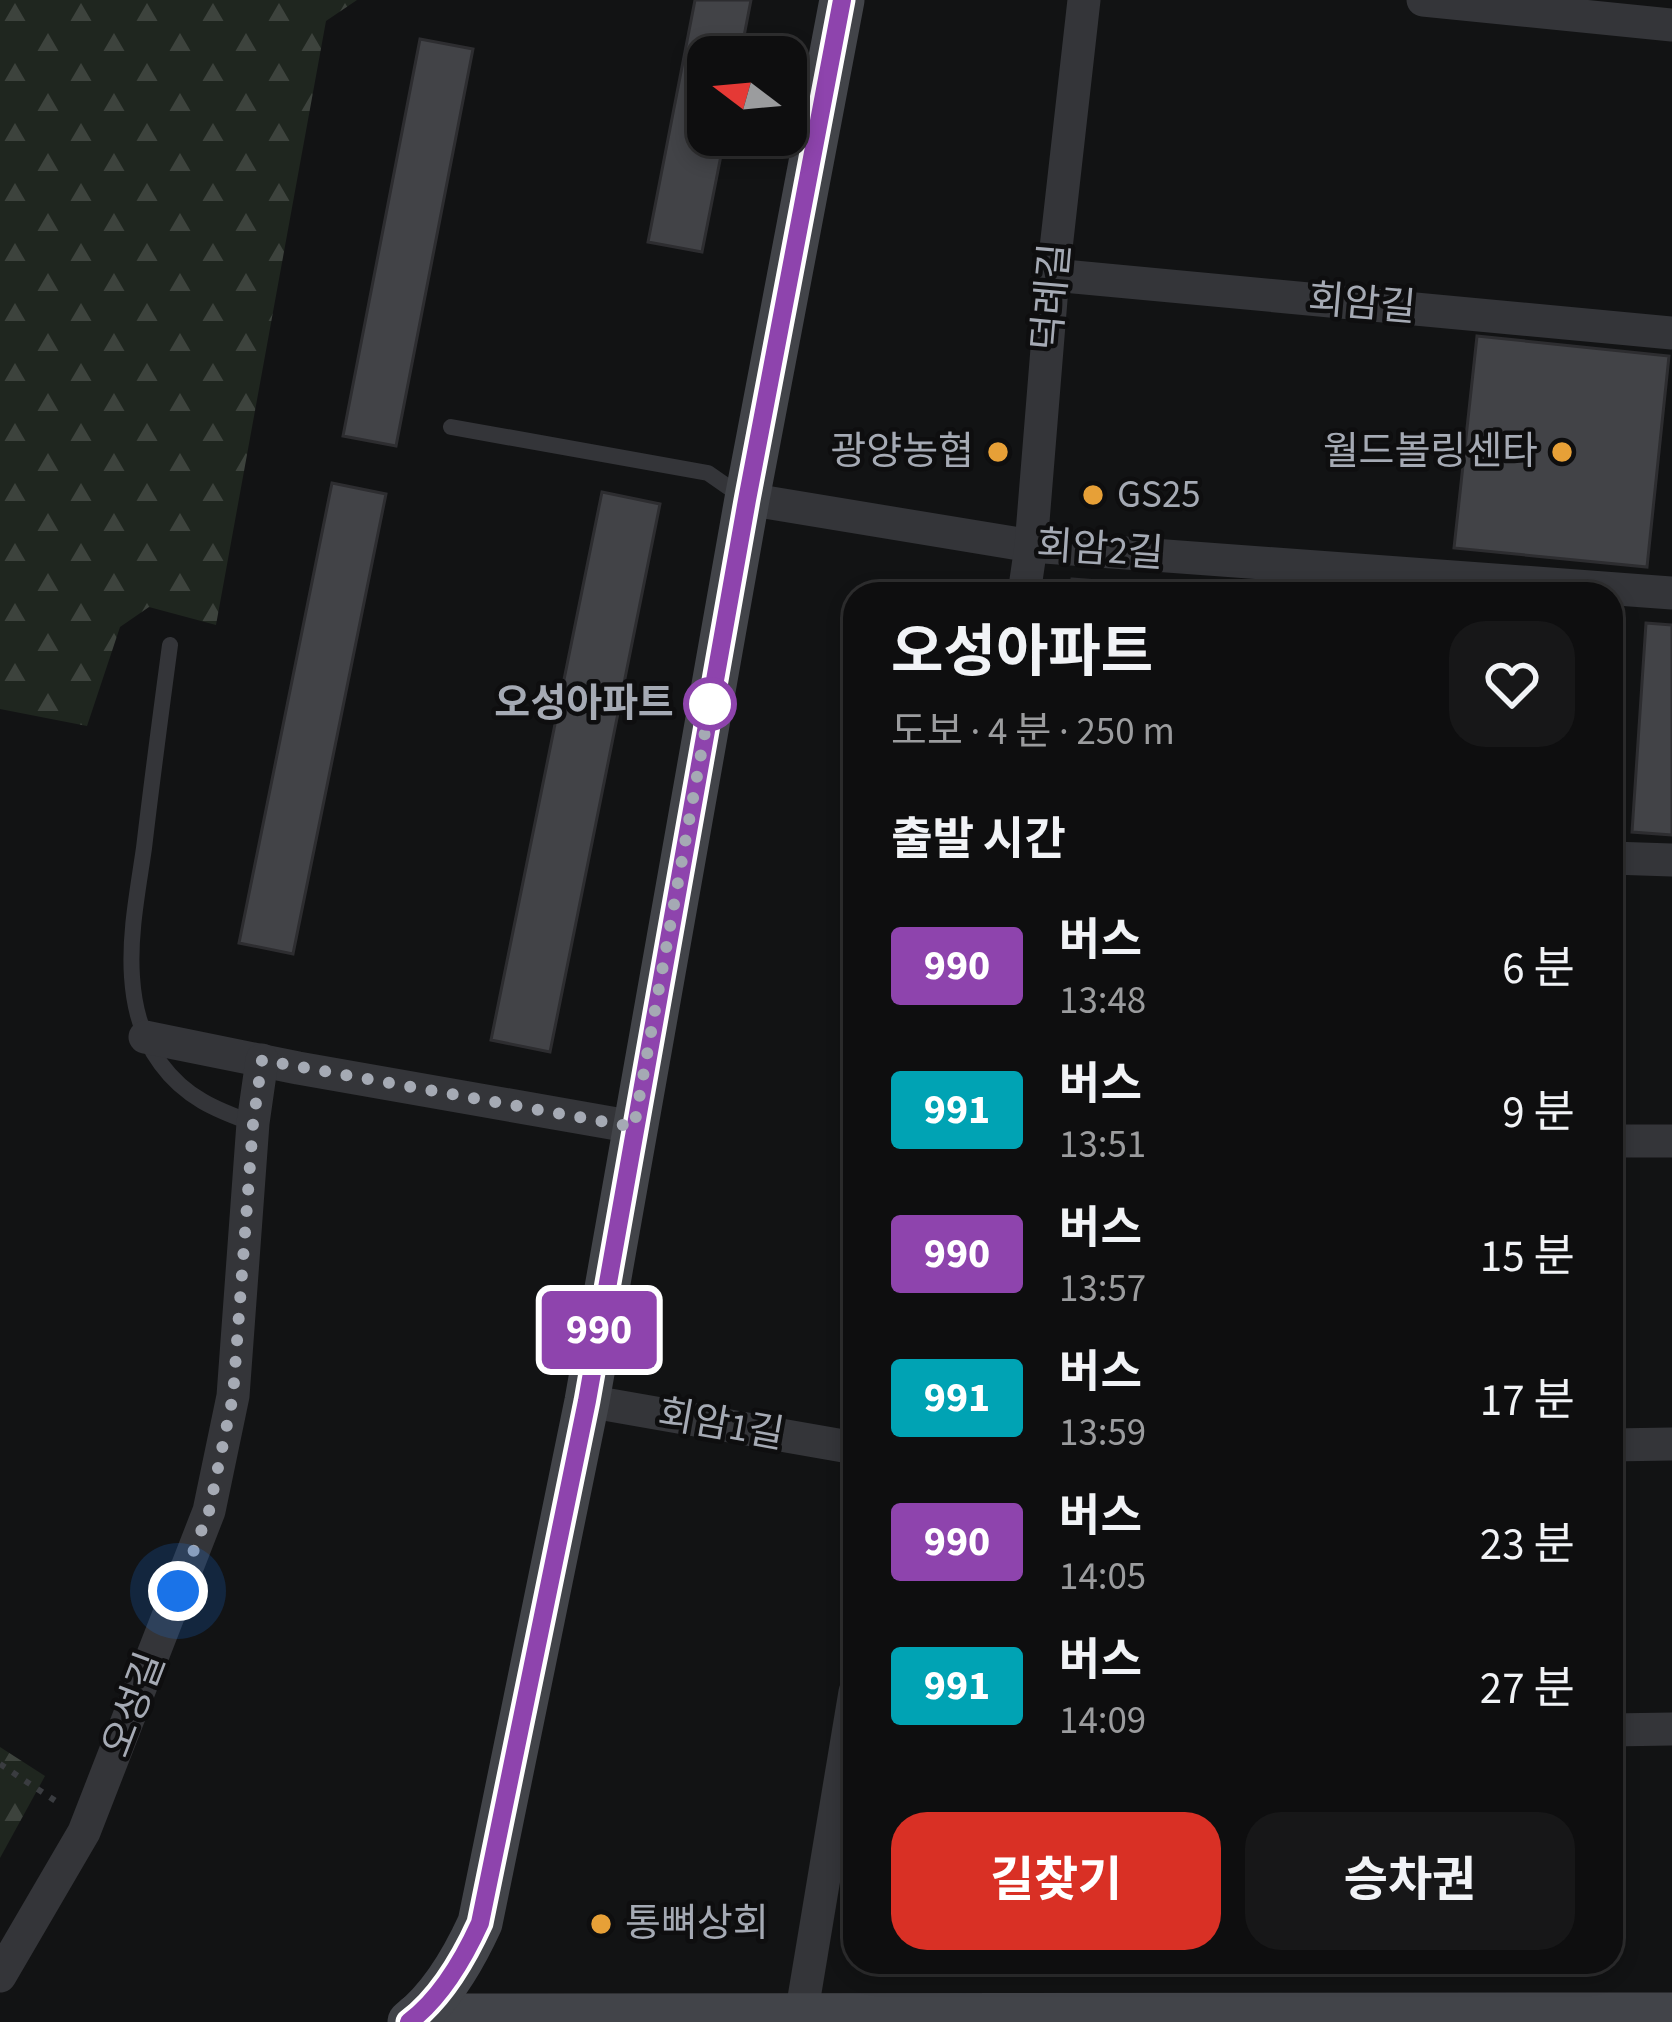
<!DOCTYPE html>
<html lang="ko">
<head>
<meta charset="utf-8">
<style>
	:root { --surface:#0e0e0f; --page:#171718; --text:#f1f3f6; --muted:#9b9c9e; --line:#2e2e2f; --accent:#d93025 }
	body { margin:0; font-family:"Source Sans 3","Noto Sans KR",sans-serif; background:var(--page); color:var(--text); height:100vh; display:flex; flex-direction:column; font-size:45px; white-space:nowrap }
	* { box-sizing:border-box; margin:0 }
	p { font-size:39px; color:var(--muted) }
	.icon { flex:none; width:66px; height:66px; fill:none; stroke:currentColor; stroke-width:2; stroke-linecap:round; stroke-linejoin:round }
	.map { position:relative; flex:1; overflow:hidden }
	.details { position:absolute; left:843px; top:582px; width:780px; height:1392px; display:flex; flex-direction:column; background:var(--surface); border-radius:36px; box-shadow:0 6px 18px #0003,0 0 0 3px var(--line) }
	.details>* { flex:none }
	.badge { padding:0 24px; border-radius:9px; font-size:42px; line-height:78px }
	.needle { width:78px; rotate:286deg }
	.fabs { position:absolute; left:687px; top:36px; display:grid; gap:24px }
	.fabs a { display:grid; place-items:center; width:120px; height:120px; border-radius:24px; background:var(--surface); box-shadow:0 6px 18px #0003,0 0 0 3px var(--line); font-size:60px }
	.you { position:absolute; width:60px; height:60px; margin:-30px; border:9px solid #fff; border-radius:50%; background:#1a73e8; box-shadow:0 0 0 18px #1a73e833 }
	.map>.badge { position:absolute; translate:-50% -50%; box-shadow:0 0 0 6px #fff }
	h2 { padding:0 48px; font-size:45px; line-height:108px }
	.round { display:grid; place-items:center; flex:none; width:126px; height:126px; border-radius:36px; background:var(--page) }
	.overview { display:flex; align-items:center; justify-content:space-between; height:204px; padding:0 48px }
	h1 { font-size:57px; font-weight:700; line-height:90px }
	.primary-button { display:flex; gap:24px; margin-top:auto; padding:24px 48px }
	.primary-button a { flex:1; height:138px; border-radius:36px; background:var(--accent); color:#fff; font-size:48px; font-weight:700; line-height:138px; text-align:center }
	.primary-button a+a { background:var(--page); color:var(--text) }
	ul { padding:0; list-style:none }
	li { display:flex; align-items:center; gap:36px; height:144px; padding:0 48px }
	li div { flex:1 }
	li b { display:block; font-size:45px }
	li em { font-style:normal }
	li .badge { min-width:132px; font-weight:700; text-align:center }
	.map>svg:first-child { display:block }
</style>
</head>
<body>
<div class="map">
<svg width="1672" height="2022" viewBox="0 0 1672 2022">
	<defs>
		<pattern id="forest-firs" width="22" height="20" patternUnits="userSpaceOnUse" patternTransform="scale(3)"><rect width="22" height="20" fill="#1f261f"/><path d="M5 1l3.5 6h-7zM16 11l3.5 6h-7z" fill="#3d433d"/></pattern>
	</defs>
	<rect width="100%" height="100%" fill="#121314"/>
	<!-- forest -->
	<g fill="url(#forest-firs)">
		<polygon points="0,0 357,0 326,21 216,625 149,607 120,627 87,726 0,709"/>
		<polygon points="0,1747 45,1776 0,1858"/>
	</g>
	<!-- building -->
	<g fill="#424347" stroke="#2d2d30" stroke-width="3">
		<polygon points="695,0 751,0 740,57 708,57 708,135 725,135 702,252 648,242"/>
		<polygon points="420,39 473,49 396,446 343,436"/>
		<polygon points="1477,336 1669,356 1647,567 1454,548"/>
		<polygon points="332,483 386,494 293,954 239,943"/>
		<polygon points="602,492 660,504 550,1052 491,1040"/>
		<polygon points="1072,579 1110,582 1110,588 1156,591 1156,594 1071,594"/>
		<polygon points="1646,623 1672,625 1672,835 1632,832"/>
	</g>
	<g fill="none" stroke-linecap="round" stroke-linejoin="round">
		<!-- path -->
		<polyline stroke="#3a3c40" stroke-width="6" stroke-dasharray="6 9" stroke-linecap="butt" points="0,1764 57,1802 57,1808"/>
		<!-- lane -->
		<g stroke="#343539" stroke-width="16">
			<polyline points="451,427 708,473 741,496"/>
			<path d="M170 645C161 712 152 780 144 848 138 890 129 934 132 977 134 1008 143 1040 161 1064 185 1097 216 1110 253 1123"/>
		</g>
		<!-- street -->
		<g stroke="#343539" stroke-width="33">
			<polyline points="1423,0 1672,25"/>
			<polyline points="1053,275 1672,333"/>
			<polyline points="747,499 1031,546 1672,593"/>
			<polyline points="1024,594 1031,546 1053,275 1084,0"/>
			<polyline points="1611,858 1672,860"/>
			<polyline points="145,1037 298,1068 634,1127"/>
			<polyline points="1611,1141 1672,1141"/>
			<polyline points="587,1401 855,1448"/>
			<polyline points="1611,1445 1672,1444"/>
			<polyline points="1611,1730 1672,1729"/>
			<polyline points="0,1976 84,1832 209,1511 233,1396 253,1123 262,1060"/>
			<polyline points="800,2022 855,1692"/>
		</g>
		<!-- secondary -->
		<g stroke="#424449" stroke-width="45">
			<polyline points="417,2016 1672,2015"/>
			<path d="M410 2022C441 1998 464 1958 480 1923L587 1401 747 499 842 0"/>
		</g>
	</g>
	<g fill="none" stroke-linecap="round" stroke-linejoin="round">
		<!-- line casing -->
		<g stroke="#fff" stroke-width="27">
			<path id="line" d="M409 2022C441 1998 464 1958 480 1923L587 1401 747 500 842 0"/>
		</g>
		<!-- line -->
		<use href="#line" stroke="#8e44ad" stroke-width="18"/>
		<!-- walk -->
		<polyline stroke="#a5aab4" stroke-width="12" stroke-dasharray="0 21.6" points="178,1591 209,1511 233,1396 253,1124 262,1060 634,1127 710,704"/>
	</g>
	<!-- markers -->
	<g fill="#e7a037" stroke="#0e0e0f" stroke-width="4.5">
		<circle cx="998" cy="452" r="12"/>
		<circle cx="1562" cy="452" r="12"/>
		<circle cx="1093" cy="495" r="12"/>
		<circle cx="601" cy="1924" r="12"/>
	</g>
	<circle fill="#fff" stroke="#8e44ad" stroke-width="6" cx="710" cy="704" r="24"/>
	<g text-anchor="middle" dominant-baseline="central" stroke-width="9" stroke-linejoin="round" paint-order="stroke">
		<!-- street labels -->
		<g font-size="39" fill="#a5aab4" stroke="#0e0e0f">
			<text transform="translate(1052 297) rotate(-85)">덕례길</text>
			<text transform="translate(1362 304) rotate(5)">회암길</text>
			<text transform="translate(1100 550) rotate(4)">회암2길</text>
			<text transform="translate(721 1425) rotate(10)">회암1길</text>
			<text transform="translate(134 1705) rotate(-69)">오성길</text>
		</g>
		<!-- poi labels -->
		<g font-size="39" fill="#a5aab4" stroke="#0e0e0f" text-anchor="end">
			<text x="974" y="452">광양농협</text>
			<text x="1538" y="452">월드볼링센타</text>
			<text x="1117" y="495" text-anchor="start">GS25</text>
			<text x="625" y="1924" text-anchor="start">통뼈상회</text>
		</g>
		<!-- stop labels -->
		<g font-size="39" font-weight="bold" fill="#a5aab4" stroke="#0e0e0f" text-anchor="end">
			<text x="674" y="704">오성아파트</text>
		</g>
	</g>
</svg>
<div class="fabs">
<a><svg class="needle" viewBox="-14 -14 28 28"><path d="M0-13l5 13h-10z" fill="#e53935"/><path d="M0 13l5-13h-10z" fill="#9b9c9e"/></svg></a>
</div>
<div class="you" style="left:178px;top:1591px"></div>
<b class="badge" style="left:599px;top:1330px;background:#8e44ad;color:#fff">990</b>
<section class="details">
<div class="overview"><div><h1>오성아파트</h1><p>도보 · 4 분 · 250 m</p></div><a class="round"><svg class="icon" aria-label="heart" viewBox="0 0 24 24"><path d="M12 20l-8-8c-3-5 5-10 8-4 3-6 11-1 8 4z"/></svg></a></div>
<h2>출발 시간</h2>
<ul>
<li><span class="badge" style="background:#8e44ad;color:#fff">990</span><div><b>버스</b><p>13:48</p></div><em>6 분</em></li>
<li><span class="badge" style="background:#00a3b4;color:#fff">991</span><div><b>버스</b><p>13:51</p></div><em>9 분</em></li>
<li><span class="badge" style="background:#8e44ad;color:#fff">990</span><div><b>버스</b><p>13:57</p></div><em>15 분</em></li>
<li><span class="badge" style="background:#00a3b4;color:#fff">991</span><div><b>버스</b><p>13:59</p></div><em>17 분</em></li>
<li><span class="badge" style="background:#8e44ad;color:#fff">990</span><div><b>버스</b><p>14:05</p></div><em>23 분</em></li>
<li><span class="badge" style="background:#00a3b4;color:#fff">991</span><div><b>버스</b><p>14:09</p></div><em>27 분</em></li>
</ul>
<div class="primary-button"><a>길찾기</a><a>승차권</a></div>
</section>
</div>
</body>
</html>
